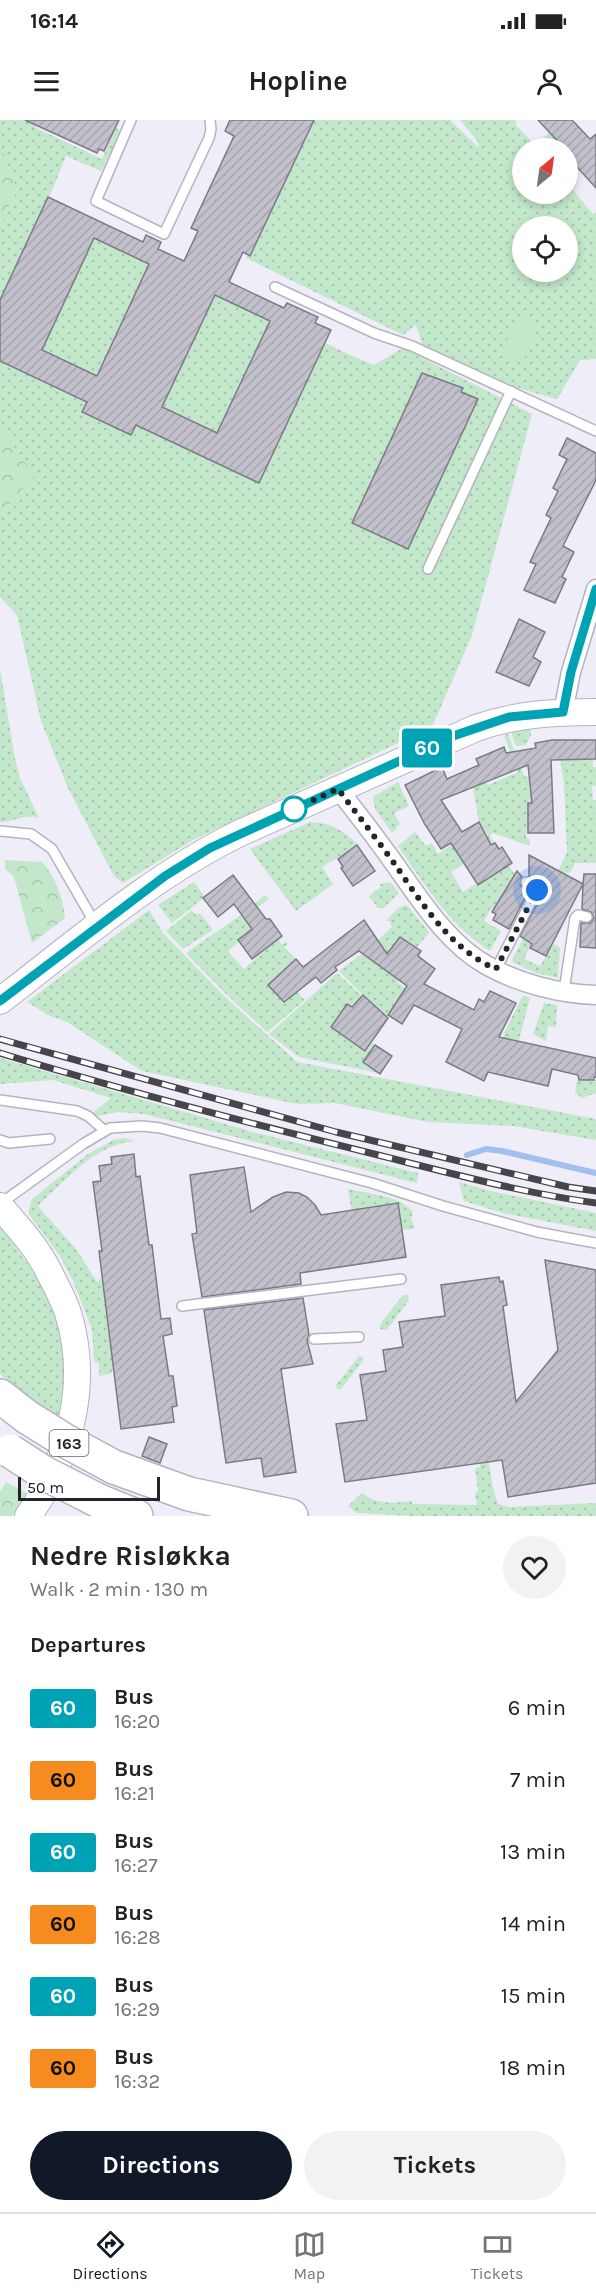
<!DOCTYPE html>
<html lang="en">
<head>
<meta charset="utf-8">
<style>
	:root { --surface:#fff; --page:#f2f2f2; --text:#222; --muted:#767676; --line:#e0e0e0; --accent:#111827 }
	body { margin:0; font-family:Karla,sans-serif; background:var(--page); color:var(--text); height:100vh; display:flex; flex-direction:column; font-size:22px; white-space:nowrap }
	* { box-sizing:border-box; margin:0 }
	p { font-size:20px; color:var(--muted) }
	.icon { flex:none; width:33px; height:33px; fill:none; stroke:currentColor; stroke-width:2; stroke-linecap:round; stroke-linejoin:round }
	.map { position:relative; height:1396px; overflow:hidden }
	.drawer { display:flex; flex-direction:column; background:var(--surface); flex:1 }
	.drawer>* { flex:none }
	.badge { padding:0 12px; border-radius:4px; font-size:21px; line-height:39px }
	.needle { width:39px; rotate:29deg }
	.controls { position:absolute; left:512px; top:18px; display:grid; gap:12px }
	.controls a { display:grid; place-items:center; width:66px; height:66px; border-radius:50%; background:var(--surface); box-shadow:0 3px 9px #0003; font-size:30px }
	.scale { position:absolute; left:18px; bottom:15px; width:142px; box-sizing:border-box; padding-left:6px; border:3px solid #252428; border-top:0; font-size:16px; line-height:21px; white-space:nowrap; color:#252428; -webkit-text-stroke:4px #fff; paint-order:stroke }
	.you { position:absolute; width:30px; height:30px; margin:-15px; border:4px solid #fff; border-radius:50%; background:#1a73e8; box-shadow:0 0 0 9px #1a73e833 }
	.map>.badge { position:absolute; translate:-50% -50%; box-shadow:0 0 0 3px #fff }
	h2 { padding:0 30px; font-size:22px; line-height:54px }
	.round { display:grid; place-items:center; flex:none; width:63px; height:63px; border-radius:32px; background:var(--page) }
	.headline { display:flex; align-items:center; justify-content:space-between; height:102px; padding:0 30px }
	h1 { font-size:28px; font-weight:700; line-height:45px }
	.button { display:flex; gap:12px; margin-top:auto; padding:12px 30px }
	.button a { flex:1; height:69px; border-radius:36px; background:var(--accent); color:#fff; font-size:24px; font-weight:700; line-height:69px; text-align:center }
	.button a+a { background:var(--page); color:var(--text) }
	ul { padding:0; list-style:none }
	li { display:flex; align-items:center; gap:18px; height:72px; padding:0 30px }
	li div { flex:1 }
	li b { display:block; font-size:22px }
	li em { font-style:normal }
	li .badge { min-width:66px; font-weight:700; text-align:center }
	.status { display:flex; justify-content:space-between; align-items:center; height:42px; padding:0 30px; background:var(--surface); direction:ltr }
	.status svg { height:16px; fill:currentColor }
	header { display:flex; justify-content:space-between; align-items:center; height:78px; padding:0 30px; background:var(--surface); font-size:27px; font-weight:700 }
	.menu { display:flex; justify-content:space-around; align-items:center; height:84px; border-top:2px solid var(--line); background:var(--surface); font-size:16px; color:var(--muted) }
	.menu a { display:grid; justify-items:center; gap:3px }
	.menu .on { color:var(--accent) }
	.map>svg:first-child { display:block }
</style>
</head>
<body>
<div class="status"><b>16:14</b><svg viewBox="0 0 49 12"><path d="M0 12V9h3v3zM5 12V6h3v6zM10 12V3h3v9zM15 12V0h3v12zM26 1h20v11H26zM47 4h2v5h-2z"/></svg></div>
<header><svg class="icon" aria-label="menu" viewBox="0 0 24 24"><path d="M4 6h16M4 12h16M4 18h16"/></svg>Hopline<svg class="icon" aria-label="person" viewBox="0 0 24 24"><circle cx="12" cy="8" r="4"/><path d="M4 21q1-7 8-7t8 7"/></svg></header>
<div class="map">
<svg width="596" height="1396" viewBox="0 0 596 1396">
	<defs>
		<pattern id="green-dots" width="8" height="8" patternUnits="userSpaceOnUse" patternTransform="scale(1.5)"><rect width="8" height="8" fill="#c2e7ca"/><path d="M2 2h.1M6 6h.1" fill="none" stroke="#a7c6ae" stroke-width="1.8" stroke-linecap="round"/></pattern>
		<pattern id="forest-crowns" width="20" height="18" patternUnits="userSpaceOnUse" patternTransform="scale(1.5)"><rect width="20" height="18" fill="#c2e7ca"/><path d="M2 6a3 3 0 1 1 6 0M12 15a3 3 0 1 1 6 0" fill="none" stroke="#a7c6ae"/></pattern>
		<pattern id="building-hatch" width="6" height="6" patternUnits="userSpaceOnUse" patternTransform="scale(1.5)"><rect width="6" height="6" fill="#c2c0cb"/><path d="M-1 1l2-2M0 6l6-6M5 7l2-2" fill="none" stroke="#a7a5ae"/></pattern>
	</defs>
	<rect width="100%" height="100%" fill="#efedf8"/>
	<!-- green -->
	<g fill="url(#green-dots)" fill-rule="evenodd">
		<polygon points="0,0 39,0 36,8 102,39 116,8 121,11 101,51 66,36 46,85 350,235 374,245 403,228 532,294 472,515 432,607 193,720 123,763 114,756 68,668 41,601 17,495 0,477 0,395 34,356 0,307 0,106 17,70 0,24"/>
		<path d="M314 0H450L479 28 477 20 460 0H515L517 2 515 4 535 25 549 13 564 28H522V74H567V63L593 94 596 92V239L580 240 557 279C509 268 467 247 423 226L416 205 403 215 246 138ZM522 106H567V152H522Z"/>
		<path d="M0 549 15 639 20 658 39 698C26 693 14 702 0 702Z"/>
		<polygon points="530,606 531,615 526,625 516,626 510,609"/>
		<path d="M508 614 525 657 529 656 530 673H536L537 683H529L526 718 530 719V726L493 713 489 716 495 723 451 752 463 772 475 764 477 766 508 745 517 757 495 789 491 788 484 801 501 811 490 831C449 805 425 765 398 726L415 712 426 726 432 723 438 734 461 718 473 726 488 716 479 702 471 658 483 654 488 665 518 652 504 616Z"/>
		<polygon points="560,638 593,639 593,647 596,647 596,666 592,666 593,680 596,680 596,743 575,743 570,753 568,752 565,754 524,839 540,846 554,824 560,828 558,858 536,853 514,843 512,840 567,733 564,664"/>
		<polygon points="398,662 409,686 394,693 400,704 392,713 375,689 373,677"/>
		<path d="M310 702C330 702 345 711 358 725L322 747 333 764 296 791 250 729Z"/>
		<polygon points="194,762 205,777 172,803 158,785"/>
		<polygon points="390,762 399,773 384,788 378,788 369,776 381,767 380,764"/>
		<polygon points="265,775 269,779 246,796 254,809 228,831 244,849 278,819 282,825 286,821 288,824 284,827 297,840 269,865 284,883 297,872 305,880 267,912 225,873 186,833 248,790"/>
		<polygon points="407,785 429,812 417,828 400,817 379,846 398,860 397,862 407,870 389,895 384,897 339,851 367,830 392,807 390,801 386,801 398,788"/>
		<polygon points="149,790 163,813 223,875 297,942 596,999 596,1020 513,1006 428,1002 335,983 297,984 142,951 67,902 48,895 27,882"/>
		<polygon points="192,790 196,795 200,793 213,810 183,829 166,811"/>
		<polygon points="337,853 362,876 352,888 348,885 332,908 366,932 372,923 376,925 365,945 379,953 299,937 269,914"/>
		<polygon points="523,875 530,878 516,931 503,915"/>
		<polygon points="544,883 557,885 556,907 548,906 546,921 533,914"/>
		<polygon points="0,938 253,1012 418,1053 417,1063 144,994 118,992 97,996 93,993 111,978 53,960 0,964"/>
		<polygon points="596,960 596,973 582,978 575,972 577,961"/>
		<path d="M124 1018 135 1021C95 1024 66 1060 38 1086L76 1129 97 1162 104 1157C105 1171 104 1186 107 1200 110 1216 122 1241 110 1254L99 1256V1243L94 1241 92 1209 73 1161 60 1136 28 1093 32 1079 88 1034 113 1020Z"/>
		<polygon points="459,1062 491,1071 596,1093 596,1111 503,1093 464,1081"/>
		<path d="M348 1069C369 1074 397 1075 413 1091L411 1099 415 1108 403 1110 398 1086 352 1093Z"/>
		<polygon points="0,1105 46,1170 60,1207 67,1258 60,1301 41,1288 0,1254"/>
		<polygon points="403,1175 408,1175 409,1180 387,1210 380,1209 381,1203"/>
		<polygon points="359,1236 362,1236 363,1241 341,1269 337,1269 336,1265"/>
		<path d="M478 1275 493 1368 498 1384 509 1387 596 1383V1396H413L357 1393 348 1386 362 1373C376 1385 394 1383 412 1381V1384L477 1385 475 1373 478 1371 475 1348 480 1347 472 1289Z"/>
	</g>
	<!-- forest -->
	<g fill="url(#forest-crowns)">
		<polygon points="0,24 17,70 0,106"/>
		<polygon points="0,305 34,356 0,395"/>
		<path d="M5 740 42 742C56 757 63 778 65 798L32 823 14 757 5 749Z"/>
		<polygon points="6,1362 28,1374 12,1396 0,1396 0,1372"/>
	</g>
	<!-- pitch -->
	<polygon fill="#c2e7ca" points="527,196 533,200 536,212 524,239 511,240 505,235 504,226 516,200"/>
	<g fill="none" stroke-linecap="round" stroke-linejoin="round">
		<!-- stream -->
		<polyline stroke="#a3bff0" stroke-width="6" points="467,1035 486,1029 502,1031 596,1053"/>
	</g>
	<!-- building -->
	<g fill="url(#building-hatch)" stroke="#7c7a84" stroke-width="1.5" fill-rule="evenodd">
		<polygon points="25,0 119,0 104,31 99,29 97,33"/>
		<path d="M230 0H314L250 136 243 132 229 162 284 188 287 183 318 197 315 203 331 210 259 363 136 305 131 315 82 292 87 282 0 241V180L48 77 143 122 146 115 161 122 158 129 184 141 198 111 191 108 234 16 225 11ZM94 118 149 144 97 256 42 230ZM215 175 270 201 217 313 162 287Z"/>
		<polygon points="538,0 572,0 590,19 596,14 596,68 568,37 570,35 567,28 564,28"/>
		<polygon points="422,253 463,268 461,272 478,279 408,429 352,403"/>
		<polygon points="567,318 596,333 596,360 563,426 574,432 562,457 566,459 555,483 524,470 536,444 530,442 551,398 546,395 558,371 553,368 567,339 559,335"/>
		<polygon points="519,499 545,512 533,537 541,542 529,566 496,552"/>
		<polygon points="552,620 596,620 596,639 551,640 554,713 528,713 528,683 532,683 528,645 441,680 462,712 479,702 491,725 495,723 499,729 502,727 512,743 478,765 451,723 441,729 424,703 405,665 442,647 447,659 479,645 476,639 504,627 506,633 536,628 535,623"/>
		<polygon points="357,725 375,751 353,766 341,748 343,747 338,739"/>
		<polygon points="529,735 583,764 584,754 596,754 596,828 580,827 581,803 590,803 594,798 591,792 582,789 583,764 546,836 530,828 532,824 520,816 544,771 541,765 529,756"/>
		<polygon points="517,751 522,757 520,765 528,772 509,809 493,800 496,794 492,792"/>
		<polygon points="233,755 266,799 270,799 282,816 252,839 238,820 252,809 234,784 218,797 203,778"/>
		<polygon points="364,800 387,834 400,817 421,831 418,836 435,849 424,864 474,890 479,879 484,882 490,871 516,883 499,917 596,938 596,957 594,957 594,960 579,960 578,955 552,949 548,966 488,952 484,961 446,942 462,909 414,885 402,904 388,895 407,866 359,831 335,847 337,850 321,863 316,857 284,882 268,865 296,839 303,847"/>
		<polygon points="363,875 388,898 365,931 331,907 347,884 352,887"/>
		<polygon points="375,925 392,936 380,954 363,942"/>
		<polygon points="134,1034 136,1057 140,1056 149,1125 152,1125 161,1199 170,1198 172,1214 163,1216 169,1256 173,1256 177,1286 172,1287 174,1302 121,1309 99,1131 102,1131 93,1062 101,1061 99,1046 112,1044 111,1037"/>
		<polygon points="244,1047 251,1092 273,1077 286,1072 299,1073 307,1077 315,1085 321,1095 398,1083 406,1137 300,1153 301,1164 202,1177 192,1114 197,1113 190,1055"/>
		<polygon points="545,1140 596,1150 596,1363 508,1377 502,1340 345,1362 336,1304 367,1300 360,1255 386,1251 383,1230 403,1227 399,1202 445,1196 441,1165 499,1157 500,1162 503,1161 507,1185 503,1186 516,1282 558,1230"/>
		<polygon points="303,1178 309,1215 307,1220 313,1244 281,1249 296,1352 264,1357 261,1338 226,1343 204,1190"/>
		<polygon points="149,1317 167,1324 160,1343 142,1336"/>
	</g>
	<g fill="none" stroke-linecap="round" stroke-linejoin="round">
		<!-- lane casing -->
		<g stroke="#b5b3bf" stroke-width="12">
			<g id="lane">
				<polyline points="131,0 96,81 164,114 209,18 211,9 210,0"/>
				<polyline points="275,167 374,213 412,226 596,311"/>
				<polyline points="428,449 511,271"/>
				<polyline points="0,711 31,714 52,729 96,805"/>
				<polyline points="496,849 537,770 526,762"/>
				<polyline points="564,871 575,798 578,795 587,797"/>
				<polyline points="0,980 77,991 88,996 105,1011"/>
				<polyline points="0,1020 9,1023 50,1019"/>
				<polyline points="0,1084 83,1024 110,1008 142,1006 160,1008 372,1063 443,1086 537,1112 596,1123"/>
				<polyline points="182,1186 401,1159"/>
				<polyline points="314,1219 359,1217"/>
			</g>
		</g>
		<!-- street casing -->
		<g stroke="#b5b3bf" stroke-width="21">
			<g id="street">
				<polyline points="563,592 571,552 596,469"/>
				<path d="M338 669C357 693 376 718 394 743 419 778 447 823 486 845 518 863 559 874 596 875"/>
			</g>
		</g>
		<!-- secondary casing -->
		<g stroke="#b5b3bf" stroke-width="28">
			<g id="secondary">
				<path d="M0 881C77 822 152 756 240 713L476 608C516 594 554 592 596 592"/>
				<path d="M0 1086C16 1105 35 1125 47 1148 54 1162 63 1178 68 1193 90 1264 70 1338 28 1396"/>
			</g>
		</g>
		<!-- highway casing -->
		<g stroke="#b5b3bf" stroke-width="36">
			<g id="highway">
				<polyline points="0,1276 27,1297"/>
				<polyline points="114,1347 189,1374 291,1396"/>
				<polyline points="99,1381 136,1396"/>
			</g>
		</g>
		<!-- lane -->
		<use href="#lane" stroke="#fff" stroke-width="9"/>
		<!-- street -->
		<use href="#street" stroke="#fff" stroke-width="18"/>
		<!-- secondary -->
		<use href="#secondary" stroke="#fff" stroke-width="26"/>
		<!-- highway -->
		<use href="#highway" stroke="#fff" stroke-width="33"/>
		<!-- rail casing -->
		<g stroke="#46454a" stroke-width="7">
			<g id="rail">
				<polyline points="0,919 336,1012 568,1067 596,1071"/>
				<path d="M0 933C125 971 252 1004 378 1035 450 1053 522 1073 596 1083"/>
			</g>
		</g>
		<!-- rail -->
		<use href="#rail" stroke="#fff" stroke-width="4.5" stroke-dasharray="14" stroke-linecap="butt"/>
		<!-- highway-bridge casing -->
		<g stroke="#b5b3bf" stroke-width="36" stroke-linecap="butt">
			<g id="highway-bridge">
				<polyline points="27,1297 64,1320 114,1347"/>
				<polyline points="10,1331 44,1353 99,1381"/>
			</g>
		</g>
		<!-- highway-bridge -->
		<use href="#highway-bridge" stroke="#fff" stroke-width="33"/>
	</g>
	<g fill="none" stroke-linecap="round" stroke-linejoin="round">
		<!-- line casing -->
		<g stroke="#fff" stroke-width="14">
			<polyline id="line" points="0,881 165,756 210,728 456,615 509,597 563,592 571,552 596,469"/>
		</g>
		<!-- line -->
		<use href="#line" stroke="#00a3b4" stroke-width="9"/>
		<!-- walk -->
		<path stroke="#252428" stroke-width="6" stroke-dasharray="0 10.8" d="M294 689 338 669C357 694 376 718 394 743 421 782 451 830 496 849L537 770"/>
	</g>
	<!-- markers -->
	<circle fill="#fff" stroke="#00a3b4" stroke-width="3" cx="294" cy="689" r="12"/>
	<g text-anchor="middle" dominant-baseline="central" stroke-width="5" stroke-linejoin="round" paint-order="stroke">
		<!-- shield labels -->
		<rect fill="#fff" stroke="#666668" stroke-width="1.5" x="49.5" y="1310" width="39" height="26" rx="4.5"/>
		<g font-size="16" font-weight="bold" fill="#252428">
			<text x="69" y="1323">163</text>
		</g>
	</g>
</svg>
<div class="controls">
<a><svg class="needle" viewBox="-14 -14 28 28"><path d="M0-13l5 13h-10z" fill="#e53935"/><path d="M0 13l5-13h-10z" fill="#767676"/></svg></a>
<a><svg class="icon" aria-label="locate" viewBox="0 0 24 24"><circle cx="12" cy="12" r="6"/><path d="M12 2v4M12 18v4M2 12h4M18 12h4"/></svg></a>
</div>
<div class="scale">50 m</div>
<div class="you" style="left:537px;top:770px"></div>
<b class="badge" style="left:427px;top:628px;background:#00a3b4;color:#fff">60</b>
</div>
<section class="drawer">
<div class="headline"><div><h1>Nedre Risløkka</h1><p>Walk · 2 min · 130 m</p></div><a class="round"><svg class="icon" aria-label="heart" viewBox="0 0 24 24"><path d="M12 20l-8-8c-3-5 5-10 8-4 3-6 11-1 8 4z"/></svg></a></div>
<h2>Departures</h2>
<ul>
<li><span class="badge" style="background:#00a3b4;color:#fff">60</span><div><b>Bus</b><p>16:20</p></div><em>6 min</em></li>
<li><span class="badge" style="background:#f68b1f;color:#111">60</span><div><b>Bus</b><p>16:21</p></div><em>7 min</em></li>
<li><span class="badge" style="background:#00a3b4;color:#fff">60</span><div><b>Bus</b><p>16:27</p></div><em>13 min</em></li>
<li><span class="badge" style="background:#f68b1f;color:#111">60</span><div><b>Bus</b><p>16:28</p></div><em>14 min</em></li>
<li><span class="badge" style="background:#00a3b4;color:#fff">60</span><div><b>Bus</b><p>16:29</p></div><em>15 min</em></li>
<li><span class="badge" style="background:#f68b1f;color:#111">60</span><div><b>Bus</b><p>16:32</p></div><em>18 min</em></li>
</ul>
<div class="button"><a>Directions</a><a>Tickets</a></div>
</section>
<nav class="menu">
<a class="on"><svg class="icon" aria-label="directions" viewBox="0 0 24 24"><path d="M12 3l9 9-9 9-9-9zM9 14v-3h6M13 9l2 2-2 2"/></svg>Directions</a>
<a><svg class="icon" aria-label="map" viewBox="0 0 24 24"><path d="M3 6l6-2 6 2 6-2v14l-6 2-6-2-6 2zM9 4v14M15 6v14"/></svg>Map</a>
<a><svg class="icon" aria-label="tickets" viewBox="0 0 24 24"><path d="M3 7h18v10H3zM15 7v10"/></svg>Tickets</a>
</nav>
</body>
</html>
